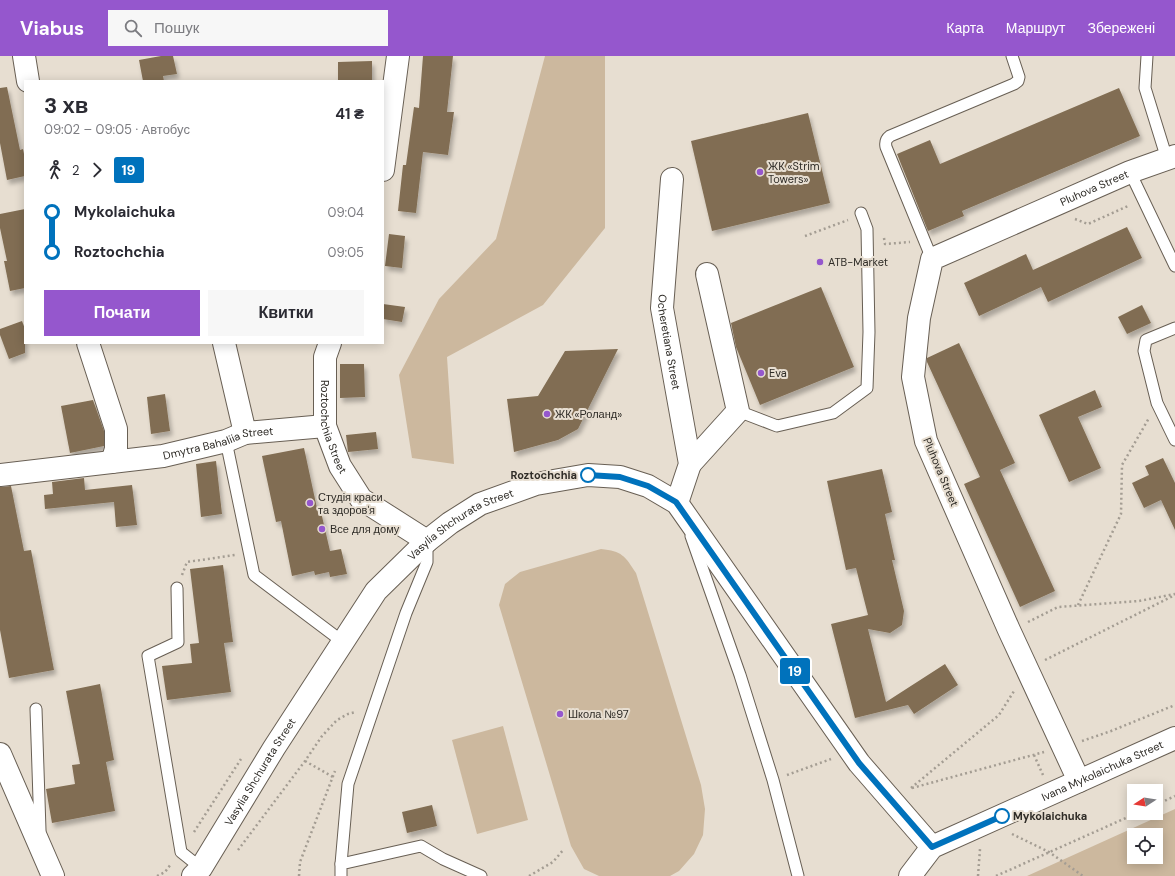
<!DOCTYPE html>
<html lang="uk">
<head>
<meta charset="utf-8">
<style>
	:root { --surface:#fff; --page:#f7f7f7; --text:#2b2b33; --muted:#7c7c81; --accent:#9557cd }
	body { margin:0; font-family:"DM Sans",sans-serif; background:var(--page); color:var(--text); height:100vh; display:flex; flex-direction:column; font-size:15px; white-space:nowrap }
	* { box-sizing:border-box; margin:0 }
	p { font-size:13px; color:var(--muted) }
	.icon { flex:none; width:22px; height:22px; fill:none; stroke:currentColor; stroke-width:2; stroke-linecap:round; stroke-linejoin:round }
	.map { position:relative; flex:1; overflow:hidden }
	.panel { position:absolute; left:24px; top:24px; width:360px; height:264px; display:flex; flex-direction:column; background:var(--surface); border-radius:0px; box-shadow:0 2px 10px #0003 }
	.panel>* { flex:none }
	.badge { padding:0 8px; border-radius:3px; font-size:14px; line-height:26px }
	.needle { width:26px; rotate:258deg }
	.fabs { position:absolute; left:1127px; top:728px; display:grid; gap:8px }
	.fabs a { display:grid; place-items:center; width:36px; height:36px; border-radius:0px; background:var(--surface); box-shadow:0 2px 10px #0003; font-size:20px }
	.map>.badge { position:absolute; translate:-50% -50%; box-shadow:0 0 0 2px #fff }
	.legs { display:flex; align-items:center; gap:6px; height:44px; padding:0 20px; font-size:13px }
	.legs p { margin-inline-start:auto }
	.summary { display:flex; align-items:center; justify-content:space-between; height:68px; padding:0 20px }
	h1 { font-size:22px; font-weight:700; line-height:30px }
	.cta { display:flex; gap:8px; margin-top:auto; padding:8px 20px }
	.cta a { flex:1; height:46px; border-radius:0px; background:var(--accent); color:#fff; font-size:16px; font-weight:700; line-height:46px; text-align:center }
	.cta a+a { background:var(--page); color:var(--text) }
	ul { padding:0 20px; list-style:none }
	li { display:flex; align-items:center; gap:14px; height:40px; font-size:15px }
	li i { display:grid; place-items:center; width:6px; height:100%; margin:0 5px; background:currentColor }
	li i::after { content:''; width:10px; height:10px; margin:-5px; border:3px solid; border-radius:50%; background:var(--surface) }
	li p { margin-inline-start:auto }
	li:first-child i { background:linear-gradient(#0000 50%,currentColor 0) }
	li:last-child i { background:linear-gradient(currentColor 50%,#0000 0) }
	header { display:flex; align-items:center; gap:24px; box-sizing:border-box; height:56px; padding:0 20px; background:var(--accent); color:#fff }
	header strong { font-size:19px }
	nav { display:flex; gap:22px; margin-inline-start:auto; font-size:14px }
	.search { width:280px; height:36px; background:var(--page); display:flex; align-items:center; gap:10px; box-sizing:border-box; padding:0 14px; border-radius:0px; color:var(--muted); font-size:15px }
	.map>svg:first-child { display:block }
</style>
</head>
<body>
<header>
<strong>Viabus</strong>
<div class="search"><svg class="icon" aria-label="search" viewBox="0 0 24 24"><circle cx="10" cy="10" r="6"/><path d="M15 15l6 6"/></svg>Пошук</div>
<nav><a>Карта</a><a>Маршрут</a><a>Збережені</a></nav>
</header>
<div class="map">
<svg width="1175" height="820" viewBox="0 0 1175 820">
	<defs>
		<filter id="shadow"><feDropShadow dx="2.5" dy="4.5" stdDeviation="2" flood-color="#0004"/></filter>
	</defs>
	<rect width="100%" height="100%" fill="#e7ded1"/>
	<!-- green -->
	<g fill="#ccb89e" fill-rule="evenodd">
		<polygon points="545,0 605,0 605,172 543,249 447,301 454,408 412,402 399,319 439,243 496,183"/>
		<path d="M601 493C622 495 625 500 636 517L701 729 705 753 703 779 694 798 679 815 670 820H599L584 813 571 790 499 549 505 528 520 516Z"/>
		<polygon points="503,670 528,764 477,778 452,684"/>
		<path d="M1175 753V820H1027ZM1134 779H1156V801H1134Z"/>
	</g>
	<!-- building -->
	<g fill="#816d52" filter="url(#shadow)">
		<polygon points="161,0 173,0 177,18 163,20 164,25 143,25 139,4"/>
		<polygon points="423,0 453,0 447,56 454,56 448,99 423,96 416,157 398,155 403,109 406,109 414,51 419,52"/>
		<polygon points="372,5 372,25 338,25 338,6"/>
		<polygon points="7,31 20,94 23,93 25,103 25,120 7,124 0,87 0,32"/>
		<polygon points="1119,32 1140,80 962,155 964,160 928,175 897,98 930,84 940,108"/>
		<polygon points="808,57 830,147 712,175 691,85"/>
		<polygon points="25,153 25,232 10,235 4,205 7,205 0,172 0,158"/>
		<polygon points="1127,171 1142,202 1048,246 1041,231 979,260 964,227 1026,198 1033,214"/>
		<polygon points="389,178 405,180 402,212 385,210"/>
		<polygon points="821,231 854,311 760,349 736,291 731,267"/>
		<polygon points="383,248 405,251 402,266 383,263"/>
		<polygon points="1142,249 1151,267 1127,278 1118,261"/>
		<polygon points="22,265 25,273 25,297 9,303 0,279 0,273"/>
		<polygon points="959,287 1015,407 1000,414 1055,535 1020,551 964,428 980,421 927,306 927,302"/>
		<polygon points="618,293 578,373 558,384 514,396 507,343 538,340 565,295"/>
		<polygon points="340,308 364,308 365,341 340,342"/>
		<polygon points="1095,334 1102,351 1078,361 1101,412 1069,426 1039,359"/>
		<polygon points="165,338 170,375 151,378 147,341"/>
		<polygon points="93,344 104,375 104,390 70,397 61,350"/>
		<polygon points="376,376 378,393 348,396 346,379"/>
		<polygon points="304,392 318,457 321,456 330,495 341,493 347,518 330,521 329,516 315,519 314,515 292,520 281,465 276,466 262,400"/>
		<polygon points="1163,402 1175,427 1175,474 1161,444 1144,452 1132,427 1149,419 1145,410"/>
		<polygon points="216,405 222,458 201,461 196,408"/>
		<polygon points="882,413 892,456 885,458 895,504 892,504 904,555 902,569 890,577 868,573 886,646 945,608 958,629 914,658 908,649 855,662 831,568 868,559 856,512 846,514 827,425"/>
		<polygon points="84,422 85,434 132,429 137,469 116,471 114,446 45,453 44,439 53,438 52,426"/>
		<polygon points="11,430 24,495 31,494 54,614 9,622 0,574 0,431"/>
		<polygon points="223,509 233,586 224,587 231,636 167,644 162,610 192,607 190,588 199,587 190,513"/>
		<polygon points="100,628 114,704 106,706 115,755 52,767 46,733 75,728 72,709 80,708 66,635"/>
		<polygon points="432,749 437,770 407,777 402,756"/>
	</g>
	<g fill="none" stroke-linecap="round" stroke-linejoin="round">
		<!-- service casing -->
		<g stroke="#685f54" stroke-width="13">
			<g id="service">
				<polyline points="1147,0 1145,32 1167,103"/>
				<polyline points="1130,116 1175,210"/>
				<path d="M932 203 886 91C885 86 886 83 890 80L1014 28 1018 25 1019 21 1012 0"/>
				<polyline points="1175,272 1146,284 1144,295 1157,347 1175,384"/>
				<polyline points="738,355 777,370 833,357 867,332 869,276 867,173 861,157"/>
				<polyline points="226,385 254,519 343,586"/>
				<polyline points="691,480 740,619 773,724 798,820"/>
				<polyline points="177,532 178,586 148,600 181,796 201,812"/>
				<polyline points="36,653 40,774"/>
				<polyline points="341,808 348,728 406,557 427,506 427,486"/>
				<polyline points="341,820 341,808 421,790 443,803 481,820"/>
			</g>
		</g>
		<!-- minor casing -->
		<g stroke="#685f54" stroke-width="24">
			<g id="minor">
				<polyline points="24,0 28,25"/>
				<polyline points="383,114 398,0"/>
				<path id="s1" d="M672 123 662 252 690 408 677 447"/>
				<polyline points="88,287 116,373 116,393 112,406"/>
				<polyline points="224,287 245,377"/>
				<path id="s2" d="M330 287 325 301V370L340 410 361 443 427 485"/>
				<polyline points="690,408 738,355 707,218"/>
				<path id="s3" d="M0 419 163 400 226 385 245 377 325 370"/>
				<polyline points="0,698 53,820"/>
				<path id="s4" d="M1079 725 1009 574 926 385 913 321 919 262 932 203 1130 116 1175 100"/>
				<path id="s5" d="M193 820 201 812 274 692 376 535 427 485 450 467 480 448 536 428 588 419 620 421 648 430 677 447 859 707 932 791"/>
			</g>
		</g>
		<!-- tertiary casing -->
		<g stroke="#685f54" stroke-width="24">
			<g id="tertiary">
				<path id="s6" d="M910 820 932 791 1175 682"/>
			</g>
		</g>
		<!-- path -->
		<g stroke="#a49d93" stroke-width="2.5" stroke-dasharray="2 3" stroke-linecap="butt">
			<polyline points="1075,163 1088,168 1128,150 1129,149"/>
			<polyline points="805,180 848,164"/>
			<polyline points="884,182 885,188 910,186"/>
			<polyline points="182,519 187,506 235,499"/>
			<polyline points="1078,549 1121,458 1122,409 1149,362"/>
			<polyline points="1028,566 1058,551 1139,545 1175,538"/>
			<polyline points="1045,604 1175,539"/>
			<polyline points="1082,685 1111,675 1175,649"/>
			<polyline points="1034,699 1043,719"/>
			<polyline points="305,705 333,721"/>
			<polyline points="787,719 831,703"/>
			<polyline points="911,732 999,659 1014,635"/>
			<polyline points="912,732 1044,696"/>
			<polyline points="1156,749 1175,740"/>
			<polyline points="194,776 241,703"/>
			<polyline points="1012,778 1049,796 1083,820"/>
			<polyline points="238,794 305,705 322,680 337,664 348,658 356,656"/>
			<polyline points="157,820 165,816 171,808"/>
			<polyline points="299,820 300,806 335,715"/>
			<polyline points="529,820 553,806 564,793"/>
			<polyline points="978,820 980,793"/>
			<polyline points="996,820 1137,757"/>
		</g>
		<!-- service -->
		<use href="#service" stroke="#fff" stroke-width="11"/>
		<!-- minor -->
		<use href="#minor" stroke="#fff" stroke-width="22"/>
		<!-- tertiary -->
		<use href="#tertiary" stroke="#fff" stroke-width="22"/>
	</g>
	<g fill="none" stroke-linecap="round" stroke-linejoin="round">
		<!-- line-1 casing -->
		<g stroke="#fff" stroke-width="9">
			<polyline id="line-1" points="588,419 620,421 648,430 676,446 859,707 932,791 1002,760"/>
		</g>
		<!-- line-1 -->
		<use href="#line-1" stroke="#0072bc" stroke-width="6"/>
	</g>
	<!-- markers -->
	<g fill="#9557cd" stroke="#e7ded1" stroke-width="1.5">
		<circle cx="760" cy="116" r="4"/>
		<circle cx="820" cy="206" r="4"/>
		<circle cx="761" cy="317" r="4"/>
		<circle cx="547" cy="358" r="4"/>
		<circle cx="310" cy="447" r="4"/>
		<circle cx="322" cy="473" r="4"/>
		<circle cx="560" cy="658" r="4"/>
	</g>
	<g fill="#fff" stroke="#0072bc" stroke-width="2">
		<circle cx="588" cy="419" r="7"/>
		<circle cx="1002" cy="760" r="7"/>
	</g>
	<g text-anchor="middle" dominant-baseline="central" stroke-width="4" stroke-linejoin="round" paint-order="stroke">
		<!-- poi labels -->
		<g font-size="11" fill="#2f2c27" stroke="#e7ded1" text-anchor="start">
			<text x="768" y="110">ЖК «Strim<tspan x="768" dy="13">Towers»</tspan></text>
			<text x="828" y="206">ATB-Market</text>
			<text x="769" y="317">Eva</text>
			<text x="555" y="358">ЖК «Роланд»</text>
			<text x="318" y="441">Студія краси<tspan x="318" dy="13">та здоров'я</tspan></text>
			<text x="330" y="473">Все для дому</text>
			<text x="568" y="658">Школа №97</text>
		</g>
		<!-- street labels -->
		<g font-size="11" fill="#2f2c27" stroke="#e7ded1">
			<text stroke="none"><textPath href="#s4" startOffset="735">Pluhova Street</textPath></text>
			<text stroke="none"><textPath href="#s1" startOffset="164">Ocheretiana Street</textPath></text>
			<text stroke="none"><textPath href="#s2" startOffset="86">Roztochchia Street</textPath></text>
			<text stroke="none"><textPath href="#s3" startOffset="221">Dmytra Bahaliia Street</textPath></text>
			<text transform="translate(941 416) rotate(67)">Pluhova Street</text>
			<text stroke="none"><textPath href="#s5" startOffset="448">Vasylia Shchurata Street</textPath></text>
			<text stroke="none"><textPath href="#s6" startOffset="223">Ivana Mykolaichuka Street</textPath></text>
			<text stroke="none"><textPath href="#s5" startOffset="124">Vasylia Shchurata Street</textPath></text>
		</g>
		<!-- stop labels -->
		<g font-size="11" font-weight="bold" fill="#2f2c27" stroke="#e7ded1" text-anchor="end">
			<text x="577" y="419">Roztochchia</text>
			<text x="1013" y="760" text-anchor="start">Mykolaichuka</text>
		</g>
	</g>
</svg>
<div class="fabs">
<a><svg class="needle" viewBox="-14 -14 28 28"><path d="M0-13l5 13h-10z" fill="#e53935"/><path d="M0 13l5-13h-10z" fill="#7c7c81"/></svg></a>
<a><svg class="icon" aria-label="locate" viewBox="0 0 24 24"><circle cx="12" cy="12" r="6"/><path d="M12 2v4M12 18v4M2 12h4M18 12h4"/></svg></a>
</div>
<b class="badge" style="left:795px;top:615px;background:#0072bc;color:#fff">19</b>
<section class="panel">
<div class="summary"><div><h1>3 хв</h1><p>09:02 – 09:05 · Автобус</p></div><b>41 ₴</b></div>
<div class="legs"><svg class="icon" aria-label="walk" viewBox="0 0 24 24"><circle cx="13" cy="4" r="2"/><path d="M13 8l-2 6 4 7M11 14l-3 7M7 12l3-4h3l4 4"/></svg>2<svg class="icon" aria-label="forward" viewBox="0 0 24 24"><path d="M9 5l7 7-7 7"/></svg><b class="badge" style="background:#0072bc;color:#fff">19</b></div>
<ul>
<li><i style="color:#0072bc"></i><b>Mykolaichuka</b><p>09:04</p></li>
<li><i style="color:#0072bc"></i><b>Roztochchia</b><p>09:05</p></li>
</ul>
<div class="cta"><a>Почати</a><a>Квитки</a></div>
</section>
</div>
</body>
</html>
